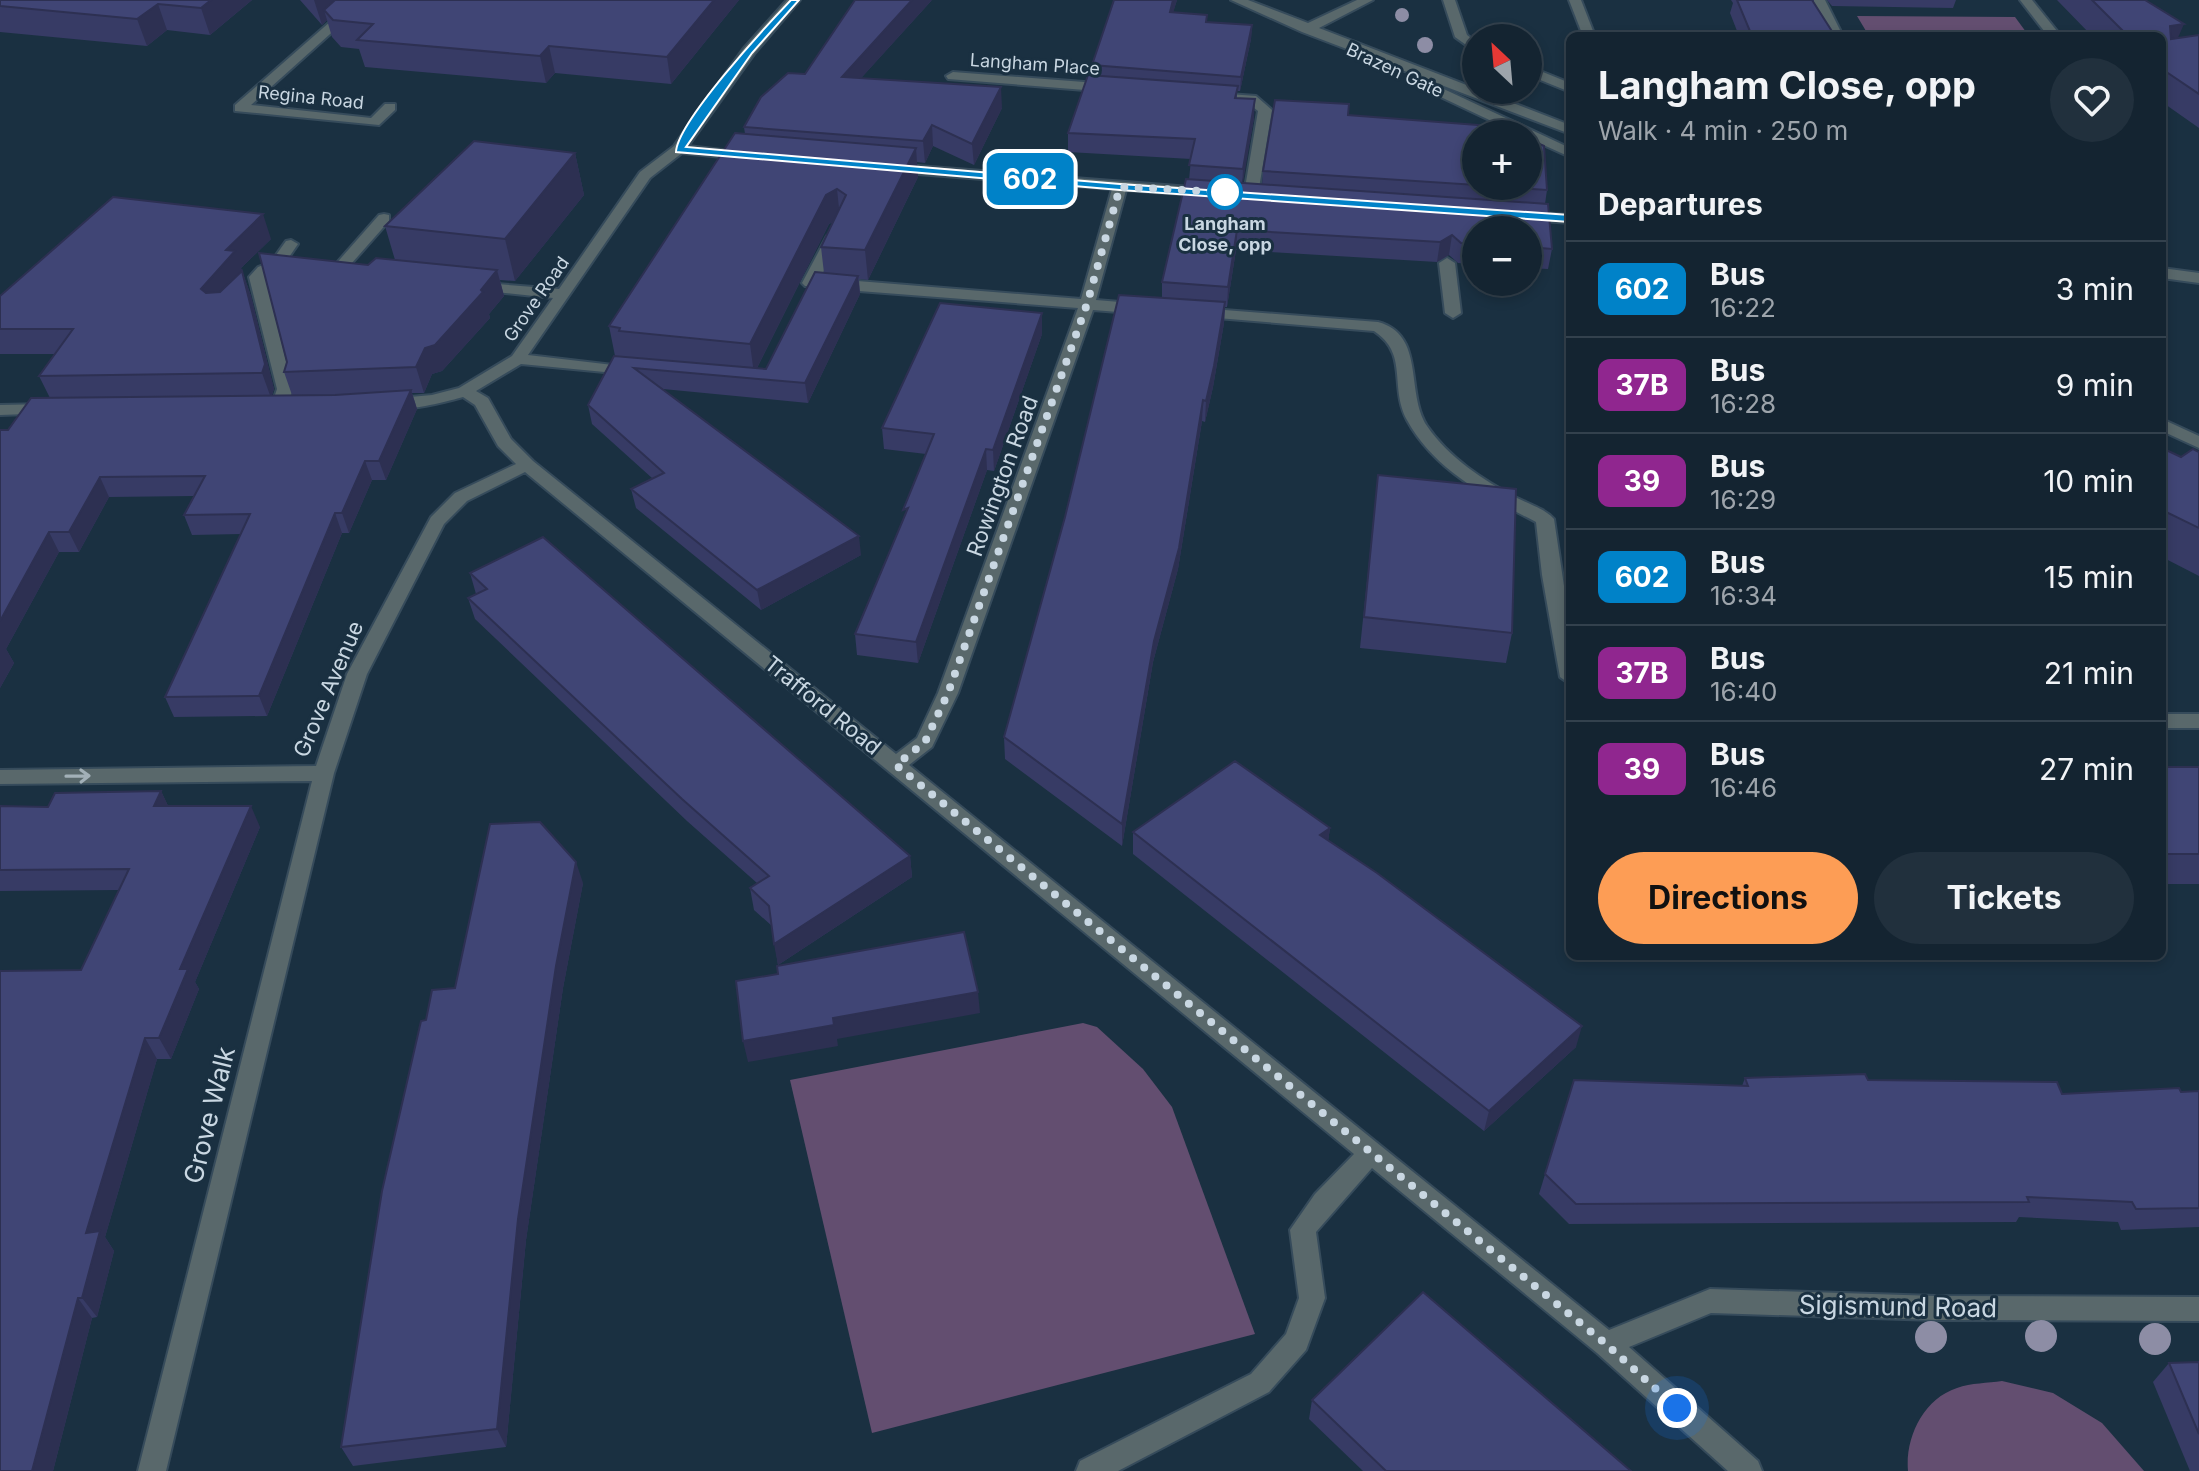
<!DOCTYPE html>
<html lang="en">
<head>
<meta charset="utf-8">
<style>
	:root { --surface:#142431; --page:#21303d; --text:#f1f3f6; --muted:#9da4ab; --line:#33414d; --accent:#fd9d55 }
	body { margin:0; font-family:Inter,sans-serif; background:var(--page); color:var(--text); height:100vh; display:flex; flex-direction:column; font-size:30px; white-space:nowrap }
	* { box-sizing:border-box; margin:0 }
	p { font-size:26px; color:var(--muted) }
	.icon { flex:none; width:44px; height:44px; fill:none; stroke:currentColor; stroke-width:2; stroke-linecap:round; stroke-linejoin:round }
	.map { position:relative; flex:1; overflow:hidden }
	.details { position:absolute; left:1566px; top:32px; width:600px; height:928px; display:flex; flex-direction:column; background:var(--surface); border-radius:12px; box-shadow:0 4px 12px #0003,0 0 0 2px var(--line) }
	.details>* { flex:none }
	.badge { padding:0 16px; border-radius:12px; font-size:28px; line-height:52px }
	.needle { width:52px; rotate:334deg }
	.tools { position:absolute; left:1462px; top:24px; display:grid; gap:16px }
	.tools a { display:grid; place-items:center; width:80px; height:80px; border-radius:50%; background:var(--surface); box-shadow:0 4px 12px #0003,0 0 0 2px var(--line); font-size:40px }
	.you { position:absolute; width:40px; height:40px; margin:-20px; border:6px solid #fff; border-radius:50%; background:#1a73e8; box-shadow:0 0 0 12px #1a73e833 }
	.map>.badge { position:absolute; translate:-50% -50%; box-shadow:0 0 0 4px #fff }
	h2 { padding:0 32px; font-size:30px; line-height:72px }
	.round { display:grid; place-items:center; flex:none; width:84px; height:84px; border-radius:42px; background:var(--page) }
	.head { display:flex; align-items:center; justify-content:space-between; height:136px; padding:0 32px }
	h1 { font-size:38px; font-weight:700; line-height:60px }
	.action { display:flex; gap:16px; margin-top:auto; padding:16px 32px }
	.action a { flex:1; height:92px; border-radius:48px; background:var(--accent); color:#111; font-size:32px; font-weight:700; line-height:92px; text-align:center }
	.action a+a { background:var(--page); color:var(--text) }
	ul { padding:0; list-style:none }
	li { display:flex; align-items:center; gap:24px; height:96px; padding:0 32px; border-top:2px solid var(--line) }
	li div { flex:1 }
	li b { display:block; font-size:30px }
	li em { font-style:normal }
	li .badge { min-width:88px; font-weight:700; text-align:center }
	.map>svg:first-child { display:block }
</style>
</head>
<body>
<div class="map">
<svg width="2199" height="1471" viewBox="0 0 2199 1471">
	<rect width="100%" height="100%" fill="#1a3041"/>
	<!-- green -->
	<g fill="#634e70">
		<polygon points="1857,16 2015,17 2029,36 1869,36"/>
		<polygon points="1083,1023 1097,1027 1143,1069 1172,1107 1255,1334 872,1433 790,1080"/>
		<path d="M2002 1381 2053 1393 2102 1423 2144 1471H1908C1905 1438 1923 1399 1957 1388 1971 1383 1988 1383 2002 1381Z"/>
	</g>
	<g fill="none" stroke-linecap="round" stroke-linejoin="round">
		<!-- minor casing -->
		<g stroke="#364b5b" stroke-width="4">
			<g id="minor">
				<polygon points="355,0 368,0 251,105 371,118 385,104 395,104 395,110 379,125 235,111 235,105"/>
				<path d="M787 0H800L754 54 688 146 748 153 753 154V160L682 153 650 178 528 355 630 367 638 372 636 375 521 364 476 391 488 398 511 439 533 461 896 754 917 738 938 693 1078 308 833 289 825 284 833 279 1081 299 1112 189 892 172 885 168 892 164 1216 189 1218 192 1211 196 1126 190 1096 300 1144 304 1152 309 1144 314 1093 310 958 693 932 747 909 765 1609 1330 1710 1289 1936 1296 2199 1297V1321L1936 1320 1711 1313 1629 1347 1758 1461 1762 1471H1728L1597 1353 1372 1168 1316 1232 1325 1298 1306 1350 1269 1392 1118 1471H1076L1080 1461 1251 1374 1286 1334 1299 1298 1290 1230 1315 1194 1354 1154 525 472 467 501 444 524 367 674 334 773 166 1471H138L312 781 0 784V770L316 766 347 674 431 517 455 493 516 464 498 446 475 405 463 397C445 402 394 416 380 404L388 399 432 395 459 388 512 356 553 298 476 290 471 288V282L559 289 640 172 674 146 744 48Z"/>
				<polygon points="1231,0 1248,0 1308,23 1357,0 1373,0 1319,28 1570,125 1570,134 1302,32"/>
				<polygon points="1443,0 1455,0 1467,35 1476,42 1476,52 1455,37"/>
				<polygon points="1569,0 1581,0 1595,36 1583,36"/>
				<polygon points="1813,0 1825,0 1843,36 1831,36"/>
				<polygon points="2020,0 2032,0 2061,36 2048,36"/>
				<polygon points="1528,66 1570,83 1570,92 1528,75"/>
				<polygon points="953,72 1110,84 1117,88 1110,92 948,79 946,76"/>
				<polygon points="1433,84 1570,148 1570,157 1528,138 1528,134 1519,134 1428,91 1426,88"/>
				<polygon points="1229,94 1256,96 1272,110 1258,194 1251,198 1244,194 1258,111 1248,103 1224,101 1222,98"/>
				<polygon points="1522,212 1570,215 1570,223 1517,219 1515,216"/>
				<polygon points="384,214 389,215 389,221 344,272 334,272 334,266 379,215"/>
				<polygon points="834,232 841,236 818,283 815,286 805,286 802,283 827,236"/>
				<polygon points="291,240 298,244 287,260 294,262 294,268 276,270 265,277 293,389 287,407 279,412 271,407 277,389 249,277 258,267 271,262 286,241"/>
				<polygon points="1447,258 1455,263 1461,313 1453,318 1445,313 1439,263"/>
				<polygon points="2162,268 2199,273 2199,283 2162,278"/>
				<path d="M1199 308 1378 322C1426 335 1405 392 1427 426 1449 458 1483 480 1517 498 1529 504 1545 509 1554 519L1570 626V684L1560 677 1542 575 1536 522C1487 497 1434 470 1407 420 1389 386 1409 354 1374 331L1193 316V310Z"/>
				<polygon points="48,404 56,409 54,413 0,415 0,405"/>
				<polygon points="2162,419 2199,436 2199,448 2162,431"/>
				<rect x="2162" y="714" width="37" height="14"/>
			</g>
		</g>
		<!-- minor -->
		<use href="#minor" fill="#59686b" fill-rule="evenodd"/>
	</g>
	<!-- trees -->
	<g fill="#8d8da5">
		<circle cx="1402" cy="15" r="7"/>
		<circle cx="1425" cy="45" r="8"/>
		<circle cx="2041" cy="1336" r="16"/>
		<circle cx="1931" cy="1337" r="16"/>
		<circle cx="2155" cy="1339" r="16"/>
	</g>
	<!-- wall -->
	<g fill="#373b65" fill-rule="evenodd">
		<polygon points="0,0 252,0 210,35 167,30 147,46 0,32"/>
		<polygon points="300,0 739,0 671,84 555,73 546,83 365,67 359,49 341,47 332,37 327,20 322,25"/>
		<path d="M932 0 861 78 1002 108 974 165 933 146 925 163 917 162 918 177 868 280 859 279 860 294 808 403 663 389 861 555 761 610 636 508 631 489 652 478 592 424 588 405 615 356 609 326 745 134 744 127 805 74ZM833 222 821 247 824 273 766 369 757 368 829 224Z"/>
		<polygon points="1177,0 1173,12 1207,22 1252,25 1251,39 1240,91 1237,91 1237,98 1254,118 1242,183 1262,185 1263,171 1348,115 1476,134 1476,186 1528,186 1547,190 1545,204 1552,249 1548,269 1528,268 1528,230 1476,230 1476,264 1458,263 1449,255 1437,262 1236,250 1227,307 1225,307 1224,323 1213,387 1205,422 1202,421 1178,569 1153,662 1122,846 1005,759 1004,737 1162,298 1162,282 1189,180 1191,159 1068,152 1068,133 1092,75 1092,65"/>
		<polygon points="1731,0 1814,0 1814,3 1835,36 1739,36 1730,13 1733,3"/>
		<polygon points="1827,0 1956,0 1953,8 1832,6"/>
		<polygon points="2057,0 2145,0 2178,38 2199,35 2199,128 2162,102 2162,36 2092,36"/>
		<polygon points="575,153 584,195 515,281 500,280 504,296 489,314 490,318 442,371 432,374 424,393 412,393 417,409 386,480 372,480 349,533 342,533 267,716 174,717 165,697 241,534 192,535 184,515 194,496 109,497 79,552 59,552 6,649 14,663 0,688 0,430 8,430 50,398 39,376 55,354 0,354 0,296 271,239 241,268 251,296 274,389 272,395 292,395 284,372 368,265 395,260 385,226"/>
		<polygon points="1042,334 994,471 987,470 918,663 857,655 855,634 904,518 926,454 884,449 882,428"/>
		<polygon points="2162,448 2181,457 2199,452 2199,576 2162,557"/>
		<polygon points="1378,475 1512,633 1506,663 1360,648"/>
		<polygon points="470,573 910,856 912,877 778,965 772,926 754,910 750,888 757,883 687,821 475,619 468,598 476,594"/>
		<rect x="2162" y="767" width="37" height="117"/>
		<polygon points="161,791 168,806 260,827 195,982 199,989 171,1059 157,1059 105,1237 114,1251 97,1317 92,1318 53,1471 0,1471 81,970 119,890 0,891 0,806 48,807"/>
		<polygon points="1330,828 1328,841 1576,1047 1484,1131 1133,854 1133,832"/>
		<polygon points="583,883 563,988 526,1240 506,1447 353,1466 341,1447 426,1020 455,988"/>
		<polygon points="1745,1078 1868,1080 2062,1094 2199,1091 2199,1227 2121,1230 2118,1222 2019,1217 2016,1222 1569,1224 1539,1194 1574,1080 1742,1086"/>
		<polygon points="2199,1362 2199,1471 2190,1471 2153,1382 2169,1363"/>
		<polygon points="1312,1400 1631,1471 1363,1471 1309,1419"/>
	</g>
	<!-- shaded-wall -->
	<g fill="#2d3052">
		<polygon points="211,0 252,0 210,35 201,8"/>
		<polygon points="314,0 350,0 324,10 327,20 322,25"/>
		<polygon points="714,0 739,0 671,84 667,57"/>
		<polygon points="912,0 932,0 844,97 842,77"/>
		<polygon points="1173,0 1177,0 1169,26 1170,12"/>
		<polygon points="158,4 167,30 147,46 137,19"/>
		<polygon points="2184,24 2173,49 2162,52 2170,26"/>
		<polygon points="1252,25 1251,39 1240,91 1241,77"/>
		<polygon points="549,46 555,73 546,83 540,56"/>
		<polygon points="1001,87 1002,108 974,165 972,144"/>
		<polygon points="1255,99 1254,118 1242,189 1243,169"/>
		<polygon points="932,125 933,146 925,163 923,141"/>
		<polygon points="916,148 918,177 868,280 865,250"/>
		<polygon points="575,153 584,195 515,281 505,239"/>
		<polygon points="837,189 840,218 829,224 754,374 750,344 826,195"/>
		<polygon points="263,214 271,239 241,268 251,296 274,389 271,398 262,373 210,314 201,289 226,250"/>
		<polygon points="1237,230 1236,250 1227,307 1228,287"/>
		<polygon points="1452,235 1449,255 1437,262 1440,242"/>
		<polygon points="497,270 504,296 489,314 490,318 442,371 432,374 424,393 416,367 425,348 481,290"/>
		<polygon points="858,276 860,294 808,403 805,383"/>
		<polygon points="1225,302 1224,323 1213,387 1205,422 1206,401"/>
		<polygon points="1042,313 1042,334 994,471 993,450"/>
		<polygon points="411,390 417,409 386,480 379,461"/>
		<polygon points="1203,400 1202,421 1178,569 1153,662 1122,846 1122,824 1154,641"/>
		<polygon points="986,449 987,470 918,663 916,642"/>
		<polygon points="365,461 372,480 349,533 342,513"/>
		<polygon points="100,477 109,497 79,552 69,532"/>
		<polygon points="335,513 342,533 267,716 259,696"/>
		<polygon points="49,532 59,552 6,649 14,663 0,688 0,621"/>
		<polygon points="859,536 861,555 761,610 757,590"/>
		<polygon points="161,791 171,812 154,806"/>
		<polygon points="251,806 260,827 195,982 199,989 171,1059 159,1038 180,969"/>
		<polygon points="1330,828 1327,849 1320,835"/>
		<polygon points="910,856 912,877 778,965 774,944"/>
		<polygon points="576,862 583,883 563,988 526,1240 506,1447 497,1429 518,1219 556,966"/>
		<polygon points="978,992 980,1013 837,1039 838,1046 748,1062 743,1041 833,1018"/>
		<polygon points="1582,1026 1576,1047 1484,1131 1489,1111"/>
		<polygon points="145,1038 157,1059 105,1237 114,1251 97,1317 82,1298 86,1233"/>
		<polygon points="78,1298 92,1318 53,1471 32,1471"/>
	</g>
	<!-- building -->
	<g fill="#404575" stroke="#2d3052" stroke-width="2">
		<polygon points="0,0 211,0 201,8 158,4 137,19 0,6"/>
		<polygon points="335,0 714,0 667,57 549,46 540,56 357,40 373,24 333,20 324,10"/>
		<polygon points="855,0 912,0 842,77 1001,87 972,144 932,125 923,141 744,127 761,97 788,73 805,74"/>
		<polygon points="1114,0 1173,0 1170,12 1207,15 1206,22 1252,25 1241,77 1092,65"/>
		<polygon points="1737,0 1812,0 1835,36 1752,36"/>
		<polygon points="2092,0 2145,0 2184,24 2170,26 2171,39 2199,35 2199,94 2162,69 2162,36 2128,36"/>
		<polygon points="1088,75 1238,86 1235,98 1255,99 1243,169 1189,165 1195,139 1068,133"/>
		<polygon points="1275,100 1349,104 1348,115 1504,127 1518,134 1476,134 1476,185 1263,171"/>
		<polygon points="735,133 916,148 865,250 821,247 846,195 837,189 826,195 750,344 619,331 620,328 609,326"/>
		<polygon points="1528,139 1544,146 1547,190 1486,186 1528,186"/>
		<polygon points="474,141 575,153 505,239 385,226"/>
		<polygon points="1186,179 1548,204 1552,249 1528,247 1528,230 1476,230 1476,244 1461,243 1452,235 1440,242 1237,230 1228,287 1162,282"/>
		<polygon points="113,197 263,214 226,250 235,251 201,289 206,293 220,292 242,271 265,364 262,373 39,376 73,329 0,329 0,296"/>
		<polygon points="259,253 368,265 376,258 497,270 481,290 483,292 435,345 425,348 416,367 284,372 287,362"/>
		<polygon points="815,272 858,276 805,383 634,368 859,536 757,590 631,489 664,473 588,405 614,356 766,369"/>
		<polygon points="1119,295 1225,302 1214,366 1206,401 1203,400 1179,548 1154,641 1122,824 1004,737 1065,517"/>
		<polygon points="940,303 1042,313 993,450 986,449 916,642 855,634 908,508 903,510 934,434 882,428"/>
		<polygon points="411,390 379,461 365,461 342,513 335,513 259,696 165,697 250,514 184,515 205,476 100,477 69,532 49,532 0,621 0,430 8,430 31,398 335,395"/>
		<polygon points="2162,448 2181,457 2193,449 2199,452 2199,528 2162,510"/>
		<polygon points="1378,475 1516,489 1512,633 1364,617"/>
		<polygon points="543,537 910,856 774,944 769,906 750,888 769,876 682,799 468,598 487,589 470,573"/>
		<polygon points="1235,761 1330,828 1320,835 1377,873 1582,1026 1489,1111 1133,832"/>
		<rect x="2162" y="767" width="37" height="87"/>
		<polygon points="161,791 154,806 251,806 180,969 188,969 159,1038 145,1038 86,1233 100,1231 82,1298 78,1298 32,1471 0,1471 0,971 81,970 129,869 0,870 0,806 48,807 55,793"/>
		<polygon points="540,822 576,862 556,966 518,1219 497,1429 341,1447 382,1191 421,1021 426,1020 432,990 455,988 490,824"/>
		<polygon points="964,932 978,992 833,1018 834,1025 743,1041 736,981 778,974 777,966"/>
		<polygon points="1865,1074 1868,1080 2057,1082 2062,1094 2179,1088 2181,1092 2199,1091 2199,1208 2136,1209 2132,1202 2027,1197 2029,1202 1576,1204 1545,1174 1574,1080 1748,1086 1745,1078"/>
		<polygon points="1423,1292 1631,1471 1386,1471 1312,1400"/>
		<polygon points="2199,1362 2199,1434 2169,1363"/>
	</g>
	<!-- one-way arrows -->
	<defs><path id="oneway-shaft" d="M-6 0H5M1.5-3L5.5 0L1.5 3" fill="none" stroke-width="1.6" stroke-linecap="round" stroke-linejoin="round" transform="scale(2)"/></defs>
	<use stroke="#a2b0b8" href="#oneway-shaft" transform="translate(78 776) rotate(-1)"/>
	<!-- line -->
	<path fill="#0082c8" stroke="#fff" stroke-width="2" d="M791 0H799L752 53 686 147 1120 184 1570 215 1576 219 1570 222 1120 190 676 152C677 122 767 25 791 0Z"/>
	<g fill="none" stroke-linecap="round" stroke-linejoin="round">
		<!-- walk -->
		<polyline stroke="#c9d7e2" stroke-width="8" stroke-dasharray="0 14.4" points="1225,192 1120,187 1087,304 948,693 925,742 896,765 1606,1344 1677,1408"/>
	</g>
	<!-- markers -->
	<circle fill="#fff" stroke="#0082c8" stroke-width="4" cx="1225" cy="192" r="16"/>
	<g text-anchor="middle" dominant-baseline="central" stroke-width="6" stroke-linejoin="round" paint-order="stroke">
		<!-- far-street labels -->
		<g font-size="18" fill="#c9d7e2" stroke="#1a3041">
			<text transform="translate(1035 64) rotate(4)">Langham Place</text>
			<text transform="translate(1395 70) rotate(25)">Brazen Gate</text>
			<text transform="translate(311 97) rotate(6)">Regina Road</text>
			<text transform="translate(536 299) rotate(-55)">Grove Road</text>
		</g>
		<!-- far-stop labels -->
		<g font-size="18" font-weight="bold" fill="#c9d7e2" stroke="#1a3041">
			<text x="1225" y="223">Langham<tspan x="1225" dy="21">Close, opp</tspan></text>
		</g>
		<!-- street labels -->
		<g font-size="22" fill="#c9d7e2" stroke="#1a3041">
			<text transform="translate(1002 476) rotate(-70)">Rowington Road</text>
			<text transform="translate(328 689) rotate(-67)">Grove Avenue</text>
			<text transform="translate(823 705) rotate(39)">Trafford Road</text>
		</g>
		<!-- near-street labels -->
		<g font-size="26" fill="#c9d7e2" stroke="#1a3041">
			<text transform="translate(209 1115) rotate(-76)">Grove Walk</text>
			<text transform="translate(1898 1306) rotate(1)">Sigismund Road</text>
		</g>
	</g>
</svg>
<div class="tools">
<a><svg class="needle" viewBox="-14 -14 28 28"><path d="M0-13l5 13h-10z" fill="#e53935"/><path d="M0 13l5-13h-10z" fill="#9da4ab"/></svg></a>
<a>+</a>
<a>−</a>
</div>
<div class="you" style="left:1677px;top:1408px"></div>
<b class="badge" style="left:1030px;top:179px;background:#0082c8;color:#fff">602</b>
<section class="details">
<div class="head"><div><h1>Langham Close, opp</h1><p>Walk · 4 min · 250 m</p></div><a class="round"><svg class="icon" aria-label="heart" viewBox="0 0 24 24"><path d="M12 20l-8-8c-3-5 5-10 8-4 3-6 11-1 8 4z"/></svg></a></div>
<h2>Departures</h2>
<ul>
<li><span class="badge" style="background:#0082c8;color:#fff">602</span><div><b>Bus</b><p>16:22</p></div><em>3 min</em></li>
<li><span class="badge" style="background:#90268f;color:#fff">37B</span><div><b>Bus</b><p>16:28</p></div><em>9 min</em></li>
<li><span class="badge" style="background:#90268f;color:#fff">39</span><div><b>Bus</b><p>16:29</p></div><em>10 min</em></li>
<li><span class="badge" style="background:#0082c8;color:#fff">602</span><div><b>Bus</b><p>16:34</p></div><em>15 min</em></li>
<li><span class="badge" style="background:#90268f;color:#fff">37B</span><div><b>Bus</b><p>16:40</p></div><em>21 min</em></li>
<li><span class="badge" style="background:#90268f;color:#fff">39</span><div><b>Bus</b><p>16:46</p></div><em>27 min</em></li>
</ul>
<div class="action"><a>Directions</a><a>Tickets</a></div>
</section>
</div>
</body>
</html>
